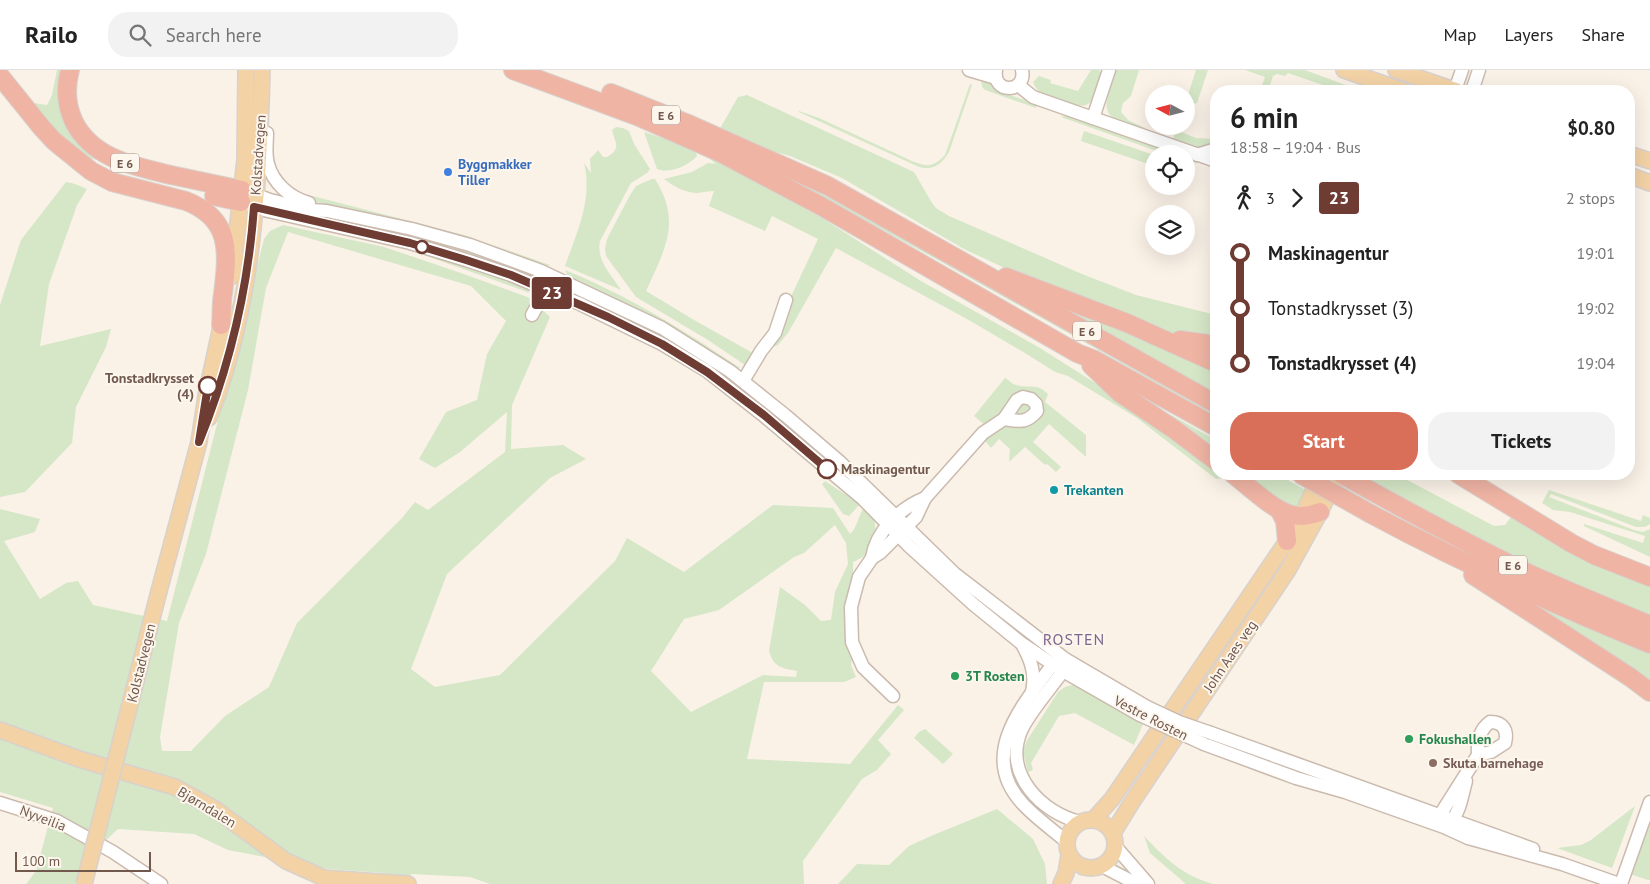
<!DOCTYPE html>
<html lang="en">
<head>
<meta charset="utf-8">
<style>
	:root { --surface:#fff; --page:#f2f2f2; --text:#222; --muted:#767676; --line:#e0e0e0; --accent:#d96f58 }
	body { margin:0; font-family:"PT Sans",sans-serif; background:var(--page); color:var(--text); height:100vh; display:flex; flex-direction:column; font-size:19px; white-space:nowrap }
	* { box-sizing:border-box; margin:0 }
	p { font-size:16px; color:var(--muted) }
	.icon { flex:none; width:28px; height:28px; fill:none; stroke:currentColor; stroke-width:2; stroke-linecap:round; stroke-linejoin:round }
	.map { position:relative; flex:1; overflow:hidden }
	.panel { position:absolute; left:1210px; top:15px; width:425px; height:395px; display:flex; flex-direction:column; background:var(--surface); border-radius:20px; box-shadow:0 5px 20px #0002 }
	.panel>* { flex:none }
	.badge { padding:0 10px; border-radius:4px; font-size:18px; line-height:32px }
	.needle { width:32px; rotate:277deg }
	.tools { position:absolute; left:1145px; top:15px; display:grid; gap:10px }
	.tools a { display:grid; place-items:center; width:50px; height:50px; border-radius:50%; background:var(--surface); box-shadow:0 5px 20px #0002; font-size:25px }
	.scale { position:absolute; left:15px; bottom:12px; width:136px; box-sizing:border-box; padding-left:5px; border:2px solid #72594e; border-top:0; font-size:14px; line-height:18px; white-space:nowrap; color:#72594e; -webkit-text-stroke:4px #fdf6ed; paint-order:stroke }
	.map>.badge { position:absolute; translate:-50% -50%; box-shadow:0 0 0 2px #fff }
	.legs { display:flex; align-items:center; gap:8px; height:55px; padding:0 20px; font-size:16px }
	.legs p { margin-inline-start:auto }
	.headline { display:flex; align-items:center; justify-content:space-between; height:85px; padding:0 20px }
	h1 { font-size:28px; font-weight:600; line-height:38px }
	.action { display:flex; gap:10px; margin-top:auto; padding:10px 20px }
	.action a { flex:1; height:58px; border-radius:20px; background:var(--accent); color:#fff; font-size:20px; font-weight:600; line-height:58px; text-align:center }
	.action a+a { background:var(--page); color:var(--text) }
	ul { padding:0 20px; list-style:none }
	li { display:flex; align-items:center; gap:18px; height:55px; font-size:19px }
	li i { display:grid; place-items:center; width:8px; height:100%; margin:0 6px; background:currentColor }
	li i::after { content:''; width:12px; height:12px; margin:-6px; border:4px solid; border-radius:50%; background:var(--surface) }
	li p { margin-inline-start:auto }
	li:first-child i { background:linear-gradient(#0000 50%,currentColor 0) }
	li:last-child i { background:linear-gradient(currentColor 50%,#0000 0) }
	header { display:flex; align-items:center; gap:30px; box-sizing:border-box; height:70px; padding:0 25px; background:var(--surface); border-bottom:1px solid var(--line) }
	header strong { font-size:24px }
	nav { display:flex; gap:28px; margin-inline-start:auto; font-size:18px }
	.search { width:350px; height:45px; background:var(--page); display:flex; align-items:center; gap:12px; box-sizing:border-box; padding:0 18px; border-radius:20px; color:var(--muted); font-size:19px }
	.map>svg:first-child { display:block }
</style>
</head>
<body>
<header>
<strong>Railo</strong>
<div class="search"><svg class="icon" aria-label="search" viewBox="0 0 24 24"><circle cx="10" cy="10" r="6"/><path d="M15 15l6 6"/></svg>Search here</div>
<nav><a>Map</a><a>Layers</a><a>Share</a></nav>
</header>
<div class="map">
<svg width="1650" height="814" viewBox="0 0 1650 814">
	<rect width="100%" height="100%" fill="#faf2e7"/>
	<!-- green -->
	<g fill="#d5e7c7" fill-rule="evenodd">
		<path d="M57 0H65L63 10 98 89 97 90C70 84 46 50 30 30L34 33 47 35 52 25Z"/>
		<path d="M1091 0H1099L1103 6C1099 15 1097 28 1088 34 1079 39 1051 31 1043 25 1038 22 1035 17 1033 12L1039 6 1051 10 1050 13 1078 21Z"/>
		<path d="M1116 0H1139L1131 26 1123 33 1121 42 1128 50 1145 58 1143 62C1100 45 1101 44 1116 0Z"/>
		<polygon points="1196,0 1208,0 1197,33 1191,34 1186,47 1186,31"/>
		<polygon points="1245,0 1305,0 1362,21 1340,21 1288,3 1285,6 1277,4 1273,6 1268,21 1260,21 1265,7"/>
		<polygon points="981,9 991,14 1000,22 1037,34 1036,38 985,20 982,17"/>
		<path d="M970 14 972 15 949 82C942 94 933 101 919 97L799 42V41L819 48 914 92C929 97 933 97 945 85Z"/>
		<polygon points="747,25 914,102 932,133 936,138 949,146 1082,204 1136,225 1216,245 1216,272 1174,266 1039,214 964,179 842,108 790,86 754,76 718,62 738,27"/>
		<polygon points="1066,45 1176,84 1165,84 1061,47"/>
		<polygon points="1178,56 1182,56 1181,62 1196,68 1216,69 1216,75 1200,79 1172,71"/>
		<path d="M616 57 623 58 629 61 634 74 650 99 647 103 631 113 600 171C596 191 611 204 621 220L565 196C577 162 593 129 584 93L591 103 590 89 598 80 603 87H607C622 78 615 73 612 60Z"/>
		<polygon points="1084,61 1154,85 1154,96 1081,71"/>
		<path d="M644 62 688 76 696 82 697 86C688 96 670 104 657 99Z"/>
		<path d="M707 84 822 148 921 211 1040 278 1144 344 1216 397V404H1225L1230 407 1216 409 1137 348 1068 306 1055 302 1025 283 967 249 836 178 788 263 778 275 773 277 782 262 788 233 818 169 772 146 765 161 709 136 714 121C708 121 704 122 698 123 685 123 673 116 664 109L692 102 708 93 716 94 706 86Z"/>
		<polygon points="790,107 821,121 1216,341 1216,346 936,189 789,109"/>
		<path d="M652 109H655C682 152 665 179 646 221L694 250 751 282 752 286 745 295 708 270 636 227 606 186 605 178 607 169 630 125 636 116Z"/>
		<path d="M66 112C74 113 80 116 87 119L77 135 49 214 40 276 111 259 106 277 76 337 72 373 25 422 0 427V235L21 170Z"/>
		<polygon points="297,122 464,165 550,195 545,197 405,152 312,131"/>
		<path d="M283 155 384 177 461 203 530 228 550 247 512 335 511 379 563 375 586 389 550 408 447 504 411 599 435 617 500 605 615 491 627 468 684 502 773 435 833 438 850 464C857 458 858 447 863 439L874 448C878 469 874 484 853 492V512L845 546V560L852 589 851 595 856 607 844 612H764L747 689 850 694 898 635 904 640 878 670 891 684 877 700 862 709 803 791 804 814H490L470 807 411 804 409 814H381L385 803 329 799 228 780 194 764 118 759 90 785 79 814H26L36 801 53 738 0 722V439L40 449 35 462 4 471 40 529 66 513 78 511 93 535 167 551 264 169 270 161ZM288 162 471 216 506 251 487 284 477 330 446 342 419 389 435 398 460 382 507 342 505 382 428 440 415 432 402 448 297 553 269 617 225 646 191 681H162L160 667 179 553 206 484 248 320 266 218ZM835 455 846 473 848 494 835 522 831 550 821 551 805 535 780 517 769 581C774 598 782 598 797 601L796 607 763 605 691 642 651 601 684 549 719 540 794 487 804 483Z"/>
		<polygon points="373,160 410,164 456,176 536,205 546,213"/>
		<polygon points="424,185 445,186 527,218 530,223"/>
		<path d="M565 200C627 225 685 261 740 298L736 299 664 254 568 206Z"/>
		<polygon points="1019,214 1216,296 1216,326"/>
		<path d="M1005 308C1009 310 1012 314 1016 315 1030 319 1036 312 1048 324L1045 332 1086 365V387L1049 354 1033 372 1061 397 1056 402 1047 394 1045 395 1025 377 1009 392 1010 379 999 369 991 378 985 371 986 356 974 346Z"/>
		<polygon points="1123,318 1216,370 1216,386"/>
		<polygon points="1240,404 1277,404 1311,423 1295,442"/>
		<polygon points="1368,404 1396,404 1494,456 1505,455 1513,444 1650,513 1650,547 1493,478 1366,409"/>
		<polygon points="825,411 860,434 849,446 843,444 822,414"/>
		<polygon points="1549,420 1641,451 1643,445 1650,448 1650,454 1645,457 1636,457 1551,424 1549,427 1634,460 1643,462 1650,459 1650,487 1584,456 1584,454 1643,473 1645,466 1570,442 1553,440 1542,433"/>
		<polygon points="1490,512 1650,582 1650,612"/>
		<polygon points="1072,615 1082,616 1143,654 1134,675 1075,643 1059,646 1031,693 1033,700 1028,702 1023,682 1026,672 1058,622 1065,617"/>
		<polygon points="925,659 953,684 943,694 914,668 919,662"/>
		<polygon points="1635,736 1612,798 1557,778 1581,775 1591,770"/>
		<polygon points="997,739 1033,769 1045,794 1047,814 838,814 857,794 889,795 909,776 931,766"/>
		<polygon points="1650,747 1650,810 1648,810 1630,804"/>
		<path d="M1144 766C1166 789 1182 805 1213 814H1186L1150 783Z"/>
	</g>
	<g fill="none" stroke-linecap="round" stroke-linejoin="round">
		<!-- minor casing -->
		<g stroke="#cbbaae" stroke-width="15">
			<g id="minor">
				<polyline points="969,0 996,8"/>
				<path d="M996 0C992 25 1027 23 1022 0"/>
				<polyline points="1109,0 1093,48 1216,91"/>
				<polyline points="1018,15 1033,27 1093,48"/>
				<polyline points="1455,20 1462,0"/>
				<polyline points="1472,21 1479,0"/>
				<path d="M267 63C267 73 265 84 268 94 273 113 290 128 309 133"/>
				<polyline points="1197,85 1216,79"/>
				<polyline points="249,122 270,130 311,140 327,141 412,159 470,175 541,201 662,258 730,301 785,345 840,392 955,504 981,524 1065,589 1147,637"/>
				<polyline points="246,134 268,141 410,173 466,190 511,205 578,233 662,274 707,301 763,345 863,429 909,476 973,534 1021,573 1063,601 1140,645"/>
				<polyline points="532,245 549,214"/>
				<polyline points="743,311 761,281 775,263 786,230"/>
				<path d="M872 488C876 461 900 438 925 428"/>
				<path d="M1022 574C1031 590 1036 604 1032 622"/>
				<path d="M1060 591 1053 594C1023 635 977 685 1023 734 1036 748 1053 760 1067 772"/>
				<path d="M1064 594 1063 601C1051 618 1028 644 1021 661 1003 704 1042 743 1080 752"/>
				<path d="M893 626 863 597 852 572 851 537 859 507 872 488 880 483 916 447 925 428 983 363 1004 349 1017 330 1023 327 1031 329 1036 334 1037 341C1026 354 1019 351 1004 349"/>
				<path d="M1490 652C1504 652 1508 661 1505 673L1491 682 1478 685C1477 672 1479 660 1490 652Z"/>
				<polyline points="1211,663 1533,779"/>
				<polyline points="1204,674 1296,708 1345,722 1444,757 1468,768 1562,794 1619,814"/>
				<polyline points="0,733 57,751 113,782 161,814"/>
				<polyline points="1442,752 1440,745 1478,685"/>
				<path d="M1448 754C1460 745 1462 725 1466 711"/>
				<polyline points="1115,776 1148,814"/>
				<polyline points="1102,796 1137,814"/>
				<polyline points="1621,814 1650,732"/>
			</g>
		</g>
		<!-- major casing -->
		<g stroke="#d8d1cd" stroke-width="18">
			<g id="major">
				<polyline points="1344,0 1404,21"/>
				<polyline points="1396,0 1457,21"/>
				<polyline points="1629,84 1650,91"/>
				<polyline points="1629,105 1650,113"/>
				<polyline points="232,206 245,90 246,0"/>
				<path d="M209 348C253 238 259 117 262 0"/>
				<polyline points="159,521 199,372 206,326 224,243"/>
				<polyline points="0,660 79,689 175,717 215,739 286,791 324,808 408,814"/>
				<circle cx="1091" cy="774" r="24"/>
				<polyline points="1093,750 1112,729 1287,471 1302,446 1321,404"/>
				<polyline points="1113,763 1132,732 1288,500 1320,442 1338,404"/>
				<polyline points="1061,814 1066,803 1069,785"/>
			</g>
		</g>
		<!-- highway casing -->
		<g stroke="#d8d1cd" stroke-width="20">
			<g id="highway">
				<path d="M70 0C65 18 66 35 74 52 93 89 134 96 171 105 195 110 219 115 242 120"/>
				<polyline points="513,0 637,46 719,82 821,136 1077,283 1095,290 1216,357"/>
				<path d="M0 6 42 58 54 71 91 101 112 112 186 131C232 149 228 182 223 224 221 234 222 245 221 255"/>
				<polyline points="611,23 686,53 828,116 1216,334"/>
				<polyline points="214,126 241,132"/>
				<polyline points="1006,207 1127,253 1216,293"/>
				<polyline points="1180,270 1216,275"/>
				<polyline points="1091,295 1120,323 1175,360 1216,391"/>
				<path d="M1233 404C1250 417 1279 447 1301 446 1308 446 1314 444 1320 442"/>
				<path d="M1341 404C1403 439 1466 473 1530 504 1570 522 1610 538 1650 555"/>
				<polyline points="1458,404 1571,473 1594,485 1650,507"/>
				<polyline points="1280,441 1285,451 1287,471"/>
				<path d="M1371 444C1462 493 1555 535 1650 574"/>
				<polyline points="1473,505 1630,607 1650,622"/>
			</g>
		</g>
		<!-- minor -->
		<use href="#minor" stroke="#fff" stroke-width="12"/>
		<!-- major -->
		<use href="#major" stroke="#f3d2a6" stroke-width="15"/>
		<!-- highway -->
		<use href="#highway" stroke="#efb4a4" stroke-width="18"/>
		<!-- minor-bridge casing -->
		<g stroke="#cbbaae" stroke-width="15" stroke-linecap="butt">
			<g id="minor-bridge">
				<polyline points="1147,637 1179,652 1211,663"/>
				<polyline points="1140,645 1204,674"/>
			</g>
		</g>
		<!-- major-bridge casing -->
		<g stroke="#d8d1cd" stroke-width="18" stroke-linecap="butt">
			<polyline id="major-bridge" points="84,814 159,521"/>
		</g>
		<!-- highway-bridge casing -->
		<g stroke="#d8d1cd" stroke-width="20" stroke-linecap="butt">
			<polyline id="highway-bridge" points="1300,404 1371,444"/>
		</g>
		<!-- minor-bridge -->
		<use href="#minor-bridge" stroke="#fff" stroke-width="12"/>
		<!-- major-bridge -->
		<use href="#major-bridge" stroke="#f3d2a6" stroke-width="15"/>
		<!-- highway-bridge -->
		<use href="#highway-bridge" stroke="#efb4a4" stroke-width="18"/>
	</g>
	<g fill="none" stroke-linecap="round" stroke-linejoin="round">
		<!-- line-1 casing -->
		<g stroke="#fff" stroke-width="11">
			<path id="line-1" d="M208 316 199 372C230 296 248 219 254 137L410 173 466 190 511 205 608 247 662 274 707 302 764 345 827 399"/>
		</g>
		<!-- line-1 -->
		<use href="#line-1" stroke="#6e3c32" stroke-width="8"/>
	</g>
	<!-- markers -->
	<circle fill="#3f7fe0" stroke="#fdf6ed" stroke-width="2" cx="448" cy="102" r="5"/>
	<g fill="#fff" stroke="#6e3c32" stroke-width="2.5">
		<circle cx="422" cy="177" r="6"/>
		<circle cx="208" cy="316" r="9"/>
		<circle cx="827" cy="399" r="9"/>
	</g>
	<circle fill="#0f9aa8" stroke="#fdf6ed" stroke-width="2" cx="1054" cy="420" r="5"/>
	<g fill="#2e9e5b" stroke="#fdf6ed" stroke-width="2">
		<circle cx="955" cy="606" r="5"/>
		<circle cx="1409" cy="669" r="5"/>
	</g>
	<circle fill="#8d6e63" stroke="#fdf6ed" stroke-width="2" cx="1433" cy="693" r="5"/>
	<g text-anchor="middle" dominant-baseline="central" stroke-width="4" stroke-linejoin="round" paint-order="stroke">
		<!-- shield labels -->
		<g fill="#fdf6ed" stroke="#9c887e" stroke-width="1">
			<rect x="652" y="35.5" width="28" height="19" rx="4"/>
			<rect x="111" y="83.5" width="28" height="19" rx="4"/>
			<rect x="1073" y="251.5" width="28" height="19" rx="4"/>
			<rect x="1499" y="485.5" width="28" height="19" rx="4"/>
		</g>
		<g font-size="12" font-weight="bold" fill="#72594e">
			<text x="666" y="45">E 6</text>
			<text x="125" y="93">E 6</text>
			<text x="1087" y="261">E 6</text>
			<text x="1513" y="495">E 6</text>
		</g>
		<!-- street labels -->
		<g font-size="14" fill="#72594e" stroke="#fdf6ed">
			<text transform="translate(258 85) rotate(-86)">Kolstadvegen</text>
			<text transform="translate(1230 586) rotate(-56)">John Aaes veg</text>
			<text transform="translate(141 593) rotate(-76)">Kolstadvegen</text>
			<text transform="translate(1151 648) rotate(27)">Vestre Rosten</text>
			<text transform="translate(207 737) rotate(31)">Bjørndalen</text>
			<text transform="translate(43 748) rotate(21)">Nyveilia</text>
		</g>
		<!-- shop labels -->
		<g font-size="14" font-weight="bold" fill="#366cbe" stroke="#fdf6ed" text-anchor="start">
			<text x="458" y="94">Byggmakker<tspan x="458" dy="16">Tiller</tspan></text>
		</g>
		<!-- stop labels -->
		<g font-size="14" font-weight="bold" fill="#72594e" stroke="#fdf6ed" text-anchor="end">
			<text x="194" y="308">Tonstadkrysset<tspan x="194" dy="16">(4)</tspan></text>
			<text x="841" y="399" text-anchor="start">Maskinagentur</text>
		</g>
		<!-- culture labels -->
		<g font-size="14" font-weight="bold" fill="#0d838f" stroke="#fdf6ed" text-anchor="start">
			<text x="1064" y="420">Trekanten</text>
		</g>
		<!-- leisure labels -->
		<g font-size="14" font-weight="bold" fill="#27864d" stroke="#fdf6ed" text-anchor="start">
			<text x="965" y="606">3T Rosten</text>
			<text x="1419" y="669">Fokushallen</text>
		</g>
		<!-- education labels -->
		<g font-size="14" font-weight="bold" fill="#785e54" stroke="#fdf6ed" text-anchor="start">
			<text x="1443" y="693">Skuta barnehage</text>
		</g>
		<!-- quarter labels -->
		<g font-size="16" letter-spacing="1" fill="#7e668d" stroke="#fdf6ed">
			<text x="1074" y="569">ROSTEN</text>
		</g>
	</g>
</svg>
<div class="tools">
<a><svg class="needle" viewBox="-14 -14 28 28"><path d="M0-13l5 13h-10z" fill="#e53935"/><path d="M0 13l5-13h-10z" fill="#767676"/></svg></a>
<a><svg class="icon" aria-label="locate" viewBox="0 0 24 24"><circle cx="12" cy="12" r="6"/><path d="M12 2v4M12 18v4M2 12h4M18 12h4"/></svg></a>
<a><svg class="icon" aria-label="layers" viewBox="0 0 24 24"><path d="M12 4l9 5-9 5-9-5zM3 14l9 5 9-5"/></svg></a>
</div>
<div class="scale">100 m</div>
<b class="badge" style="left:552px;top:223px;background:#6e3c32;color:#fff">23</b>
<section class="panel">
<div class="headline"><div><h1>6 min</h1><p>18:58 – 19:04 · Bus</p></div><b>$0.80</b></div>
<div class="legs"><svg class="icon" aria-label="walk" viewBox="0 0 24 24"><circle cx="13" cy="4" r="2"/><path d="M13 8l-2 6 4 7M11 14l-3 7M7 12l3-4h3l4 4"/></svg>3<svg class="icon" aria-label="forward" viewBox="0 0 24 24"><path d="M9 5l7 7-7 7"/></svg><b class="badge" style="background:#6e3c32;color:#fff">23</b><p>2 stops</p></div>
<ul>
<li><i style="color:#6e3c32"></i><b>Maskinagentur</b><p>19:01</p></li>
<li><i style="color:#6e3c32"></i><span>Tonstadkrysset (3)</span><p>19:02</p></li>
<li><i style="color:#6e3c32"></i><b>Tonstadkrysset (4)</b><p>19:04</p></li>
</ul>
<div class="action"><a>Start</a><a>Tickets</a></div>
</section>
</div>
</body>
</html>
